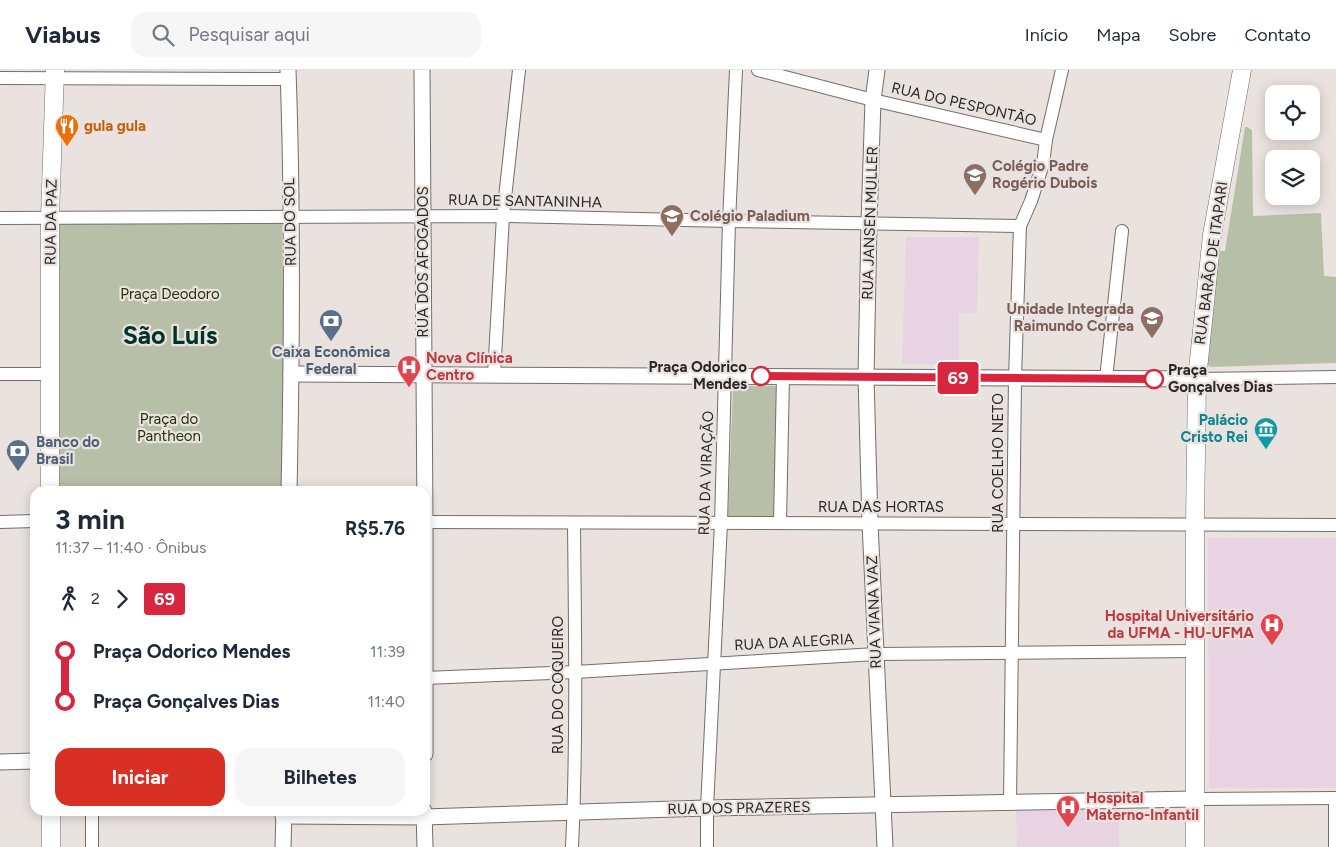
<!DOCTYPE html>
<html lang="pt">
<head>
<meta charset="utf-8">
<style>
	:root { --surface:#fff; --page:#f6f6f7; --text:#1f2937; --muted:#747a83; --line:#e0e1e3; --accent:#d93025 }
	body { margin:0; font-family:Figtree,sans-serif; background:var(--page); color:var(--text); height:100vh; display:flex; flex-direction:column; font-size:19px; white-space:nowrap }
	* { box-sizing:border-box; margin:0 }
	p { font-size:16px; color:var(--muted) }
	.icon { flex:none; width:28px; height:28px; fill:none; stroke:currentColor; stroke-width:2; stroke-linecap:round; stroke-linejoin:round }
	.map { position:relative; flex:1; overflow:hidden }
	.sheet { position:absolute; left:30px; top:416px; width:400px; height:330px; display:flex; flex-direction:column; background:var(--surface); border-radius:15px; box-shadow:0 2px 12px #0003 }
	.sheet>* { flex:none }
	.badge { padding:0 10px; border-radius:4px; font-size:18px; line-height:32px }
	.tools { position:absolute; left:1265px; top:15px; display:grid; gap:10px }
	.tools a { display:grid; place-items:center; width:55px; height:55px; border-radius:10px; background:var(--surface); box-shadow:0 2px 12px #0003; font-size:25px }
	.map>.badge { position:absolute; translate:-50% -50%; box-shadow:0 0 0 2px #fff }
	.legs { display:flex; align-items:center; gap:8px; height:55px; padding:0 25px; font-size:16px }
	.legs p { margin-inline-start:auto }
	.headline { display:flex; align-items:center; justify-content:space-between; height:85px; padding:0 25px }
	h1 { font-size:28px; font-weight:700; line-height:38px }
	.action { display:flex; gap:10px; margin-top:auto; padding:10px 25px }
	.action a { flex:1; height:58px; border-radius:15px; background:var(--accent); color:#fff; font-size:20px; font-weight:700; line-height:58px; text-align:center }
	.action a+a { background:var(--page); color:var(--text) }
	ul { padding:0 25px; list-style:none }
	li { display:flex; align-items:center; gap:18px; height:50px; font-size:19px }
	li i { display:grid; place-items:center; width:8px; height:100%; margin:0 6px; background:currentColor }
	li i::after { content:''; width:12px; height:12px; margin:-6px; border:4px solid; border-radius:50%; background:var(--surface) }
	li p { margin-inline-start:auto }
	li:first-child i { background:linear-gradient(#0000 50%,currentColor 0) }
	li:last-child i { background:linear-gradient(currentColor 50%,#0000 0) }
	header { display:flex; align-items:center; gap:30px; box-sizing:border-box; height:70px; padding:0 25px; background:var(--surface); border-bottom:1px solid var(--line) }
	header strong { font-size:24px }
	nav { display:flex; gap:28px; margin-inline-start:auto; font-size:18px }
	.search { width:350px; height:45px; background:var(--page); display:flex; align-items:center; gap:12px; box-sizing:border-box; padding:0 18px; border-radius:15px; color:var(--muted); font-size:19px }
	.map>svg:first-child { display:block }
</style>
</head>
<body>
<header>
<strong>Viabus</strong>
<div class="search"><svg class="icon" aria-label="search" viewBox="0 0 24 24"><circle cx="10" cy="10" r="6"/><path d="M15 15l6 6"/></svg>Pesquisar aqui</div>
<nav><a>Início</a><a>Mapa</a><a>Sobre</a><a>Contato</a></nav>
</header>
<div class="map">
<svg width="1336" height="777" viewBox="0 0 1336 777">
	<rect width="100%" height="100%" fill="#e9e2de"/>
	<!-- medical -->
	<g fill="#e7d3e2">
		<polygon points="906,167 979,167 977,242 959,244 959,295 902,294"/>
		<polygon points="1208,468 1336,468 1336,718 1209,718"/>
		<polygon points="1016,739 1119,739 1119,777 1017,777"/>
	</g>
	<!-- green -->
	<g fill="#b7bfa8">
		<polygon points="1245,57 1247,57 1252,60 1253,146 1321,143 1324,206 1336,207 1336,293 1211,297 1207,295 1218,181 1225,181"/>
		<polygon points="282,151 284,295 283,421 54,421 57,152"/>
		<polygon points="733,316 778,316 775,448 728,447"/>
	</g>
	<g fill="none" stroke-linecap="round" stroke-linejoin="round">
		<!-- minor casing -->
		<g stroke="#746e6a" stroke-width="14">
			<g id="minor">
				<polyline points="758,0 873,30 1046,70"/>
				<polyline points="0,8 288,9"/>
				<polyline points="0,148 503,146 729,151 1020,156"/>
				<polyline points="0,304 49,304"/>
				<polyline points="494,305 503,146 519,0"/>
				<polyline points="1106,309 1122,161"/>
				<polyline points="1197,309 1336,307"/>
				<polyline points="0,452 35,451"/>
				<polyline points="425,452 1336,455"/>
				<polyline points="780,453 783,307"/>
				<polyline points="425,608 575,602 876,584 1195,581"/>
				<polyline points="1195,729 1336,728"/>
				<polyline points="1010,733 1015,308 1020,156 1031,131 1043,94 1046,70 1062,0"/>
				<polyline points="92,741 92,777"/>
				<path d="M572 777C577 669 575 561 574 453"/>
				<polyline points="707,777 707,738 721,453 729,151 736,0"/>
				<polyline points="1335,777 1335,728"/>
			</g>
		</g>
		<!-- tertiary casing -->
		<g stroke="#746e6a" stroke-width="17">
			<g id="tertiary">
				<path d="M288 0C293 140 292 281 289 421"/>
				<polyline points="422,0 425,452 425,684"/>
				<polyline points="877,0 873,30 869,153 866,307 870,453 885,777"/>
				<polyline points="291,304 1197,309"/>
				<polyline points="0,692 35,691"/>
				<polyline points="424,741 425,777"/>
				<polyline points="283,746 424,747 707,738 1195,729"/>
				<polyline points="283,777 284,741"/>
			</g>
		</g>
		<!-- secondary casing -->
		<g stroke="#746e6a" stroke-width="19">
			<g id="secondary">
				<polyline points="50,421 50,148 55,0"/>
				<polyline points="51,741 51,777"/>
				<polyline points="1195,777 1195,454 1197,309 1212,165 1242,0"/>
			</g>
		</g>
		<!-- minor -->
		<use href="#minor" stroke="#fff" stroke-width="12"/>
		<!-- tertiary -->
		<use href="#tertiary" stroke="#fff" stroke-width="15"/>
		<!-- secondary -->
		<use href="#secondary" stroke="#fff" stroke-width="18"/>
	</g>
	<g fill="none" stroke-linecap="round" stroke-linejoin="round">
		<!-- line-1 casing -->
		<g stroke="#fff" stroke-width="11">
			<polyline id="line-1" points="761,306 1154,309"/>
		</g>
		<!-- line-1 -->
		<use href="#line-1" stroke="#d7263d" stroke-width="8"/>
	</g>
	<!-- icons -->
	<defs>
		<g id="restaurant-pin" transform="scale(1.25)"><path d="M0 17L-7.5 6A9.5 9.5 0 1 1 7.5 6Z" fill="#e8710a" stroke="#e9e2de"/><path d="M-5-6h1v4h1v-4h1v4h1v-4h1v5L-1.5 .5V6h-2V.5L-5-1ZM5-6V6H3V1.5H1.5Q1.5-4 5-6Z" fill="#fff"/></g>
		<g id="school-pin" transform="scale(1.25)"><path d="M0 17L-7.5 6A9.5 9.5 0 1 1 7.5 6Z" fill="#8d6e63" stroke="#e9e2de"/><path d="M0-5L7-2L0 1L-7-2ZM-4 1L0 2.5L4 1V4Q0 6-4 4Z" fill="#fff"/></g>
		<g id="bank-pin" transform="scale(1.25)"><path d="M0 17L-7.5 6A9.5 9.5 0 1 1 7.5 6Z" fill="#5c6f8a" stroke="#e9e2de"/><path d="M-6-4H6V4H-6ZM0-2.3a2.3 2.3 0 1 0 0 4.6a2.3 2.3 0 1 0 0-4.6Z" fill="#fff"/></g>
		<g id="hospital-pin" transform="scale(1.25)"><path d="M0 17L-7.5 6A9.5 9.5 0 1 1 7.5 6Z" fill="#e0444e" stroke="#e9e2de"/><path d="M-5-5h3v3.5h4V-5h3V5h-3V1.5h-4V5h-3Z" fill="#fff"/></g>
		<g id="museum-pin" transform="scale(1.25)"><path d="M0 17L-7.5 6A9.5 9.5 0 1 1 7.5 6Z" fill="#0f9aa8" stroke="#e9e2de"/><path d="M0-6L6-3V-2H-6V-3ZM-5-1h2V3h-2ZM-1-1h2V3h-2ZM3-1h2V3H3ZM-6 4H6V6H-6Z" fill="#fff"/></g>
	</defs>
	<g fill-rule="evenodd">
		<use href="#restaurant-pin" x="67" y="56"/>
		<use href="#school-pin" x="975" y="105"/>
		<use href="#school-pin" x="672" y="146"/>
		<use href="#school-pin" x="1152" y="248"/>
		<use href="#bank-pin" x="331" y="251"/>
		<use href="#hospital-pin" x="409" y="297"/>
		<use href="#museum-pin" x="1266" y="359"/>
		<use href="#bank-pin" x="18" y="381"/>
		<use href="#hospital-pin" x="1272" y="555"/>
		<use href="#hospital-pin" x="1068" y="737"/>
	</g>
	<!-- markers -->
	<g fill="#fff" stroke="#d7263d" stroke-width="2.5">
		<circle cx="761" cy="306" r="9"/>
		<circle cx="1154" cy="309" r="9"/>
	</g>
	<g text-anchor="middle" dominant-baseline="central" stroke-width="4.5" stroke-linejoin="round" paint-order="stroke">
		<!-- street labels -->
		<g font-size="15" fill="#2a2826" stroke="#e9e2de">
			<text transform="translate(964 34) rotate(13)">RUA DO PESPONTÃO</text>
			<text transform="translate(525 131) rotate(1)">RUA DE SANTANINHA</text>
			<text transform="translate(51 152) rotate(-89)">RUA DA PAZ</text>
			<text transform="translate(290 152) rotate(-91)">RUA DO SOL</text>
			<text transform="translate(870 153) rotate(-88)">RUA JANSEN MULLER</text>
			<text transform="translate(423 192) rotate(-90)">RUA DOS AFOGADOS</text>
			<text transform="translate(1211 193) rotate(-82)">RUA BARÃO DE ITAPARI</text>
			<text transform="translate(998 393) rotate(-90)">RUA COELHO NETO</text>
			<text transform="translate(706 403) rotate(-88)">RUA DA VIRAÇÃO</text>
			<text x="881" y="437">RUA DAS HORTAS</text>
			<text transform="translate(874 542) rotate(-92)">RUA VIANA VAZ</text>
			<text transform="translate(794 572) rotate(-3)">RUA DA ALEGRIA</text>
			<text transform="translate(558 615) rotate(-90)">RUA DO COQUEIRO</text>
			<text transform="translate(739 738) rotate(-1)">RUA DOS PRAZERES</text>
		</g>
		<!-- food labels -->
		<g font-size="15" font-weight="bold" fill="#c56008" stroke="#e9e2de" text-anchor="start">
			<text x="84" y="56">gula gula</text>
		</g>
		<!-- education labels -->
		<g font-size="15" font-weight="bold" fill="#785e54" stroke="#e9e2de" text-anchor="start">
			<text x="992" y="96">Colégio Padre<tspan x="992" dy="17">Rogério Dubois</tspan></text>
			<text x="690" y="146">Colégio Paladium</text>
			<text x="1134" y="239" text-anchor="end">Unidade Integrada<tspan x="1134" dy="17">Raimundo Correa</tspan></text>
		</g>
		<!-- park labels -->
		<g font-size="15" fill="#263207" stroke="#e9e2de">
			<text x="170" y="224">Praça Deodoro</text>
			<text x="169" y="349">Praça do<tspan x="169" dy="17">Pantheon</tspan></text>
		</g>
		<!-- service labels -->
		<g font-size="15" font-weight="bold" fill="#4e5e75" stroke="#e9e2de">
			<text x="331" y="282">Caixa Econômica<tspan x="331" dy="17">Federal</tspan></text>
			<text x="36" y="372" text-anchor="start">Banco do<tspan x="36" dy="17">Brasil</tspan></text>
		</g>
		<!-- health labels -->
		<g font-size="15" font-weight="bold" fill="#be3a42" stroke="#e9e2de" text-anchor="start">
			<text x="426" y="288">Nova Clínica<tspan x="426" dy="17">Centro</tspan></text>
			<text x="1254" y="546" text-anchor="end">Hospital Universitário<tspan x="1254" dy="17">da UFMA - HU-UFMA</tspan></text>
			<text x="1086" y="728">Hospital<tspan x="1086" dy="17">Materno-Infantil</tspan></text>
		</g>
		<!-- stop labels -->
		<g font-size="15" font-weight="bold" fill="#2a2826" stroke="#e9e2de" text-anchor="end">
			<text x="747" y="297">Praça Odorico<tspan x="747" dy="17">Mendes</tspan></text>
			<text x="1168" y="300" text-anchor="start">Praça<tspan x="1168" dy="17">Gonçalves Dias</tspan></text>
		</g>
		<!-- culture labels -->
		<g font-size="15" font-weight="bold" fill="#0d838f" stroke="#e9e2de" text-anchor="end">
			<text x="1248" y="350">Palácio<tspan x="1248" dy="17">Cristo Rei</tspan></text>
		</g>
		<!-- town labels -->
		<g font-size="25" font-weight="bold" fill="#003425" stroke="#e9e2de">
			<text x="170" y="265">São Luís</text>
		</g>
	</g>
</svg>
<div class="tools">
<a><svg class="icon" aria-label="locate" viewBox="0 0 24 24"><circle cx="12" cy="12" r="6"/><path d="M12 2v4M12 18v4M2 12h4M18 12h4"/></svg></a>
<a><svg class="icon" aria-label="layers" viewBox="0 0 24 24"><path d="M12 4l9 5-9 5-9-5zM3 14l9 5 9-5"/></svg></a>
</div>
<b class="badge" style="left:958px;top:308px;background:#d7263d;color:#fff">69</b>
<section class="sheet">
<div class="headline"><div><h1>3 min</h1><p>11:37 – 11:40 · Ônibus</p></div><b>R$5.76</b></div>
<div class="legs"><svg class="icon" aria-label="walk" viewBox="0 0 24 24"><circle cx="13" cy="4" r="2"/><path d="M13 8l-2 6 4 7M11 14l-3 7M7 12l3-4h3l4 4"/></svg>2<svg class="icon" aria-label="forward" viewBox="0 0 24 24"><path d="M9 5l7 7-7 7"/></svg><b class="badge" style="background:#d7263d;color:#fff">69</b></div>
<ul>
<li><i style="color:#d7263d"></i><b>Praça Odorico Mendes</b><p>11:39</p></li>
<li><i style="color:#d7263d"></i><b>Praça Gonçalves Dias</b><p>11:40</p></li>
</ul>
<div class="action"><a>Iniciar</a><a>Bilhetes</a></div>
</section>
</div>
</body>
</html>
